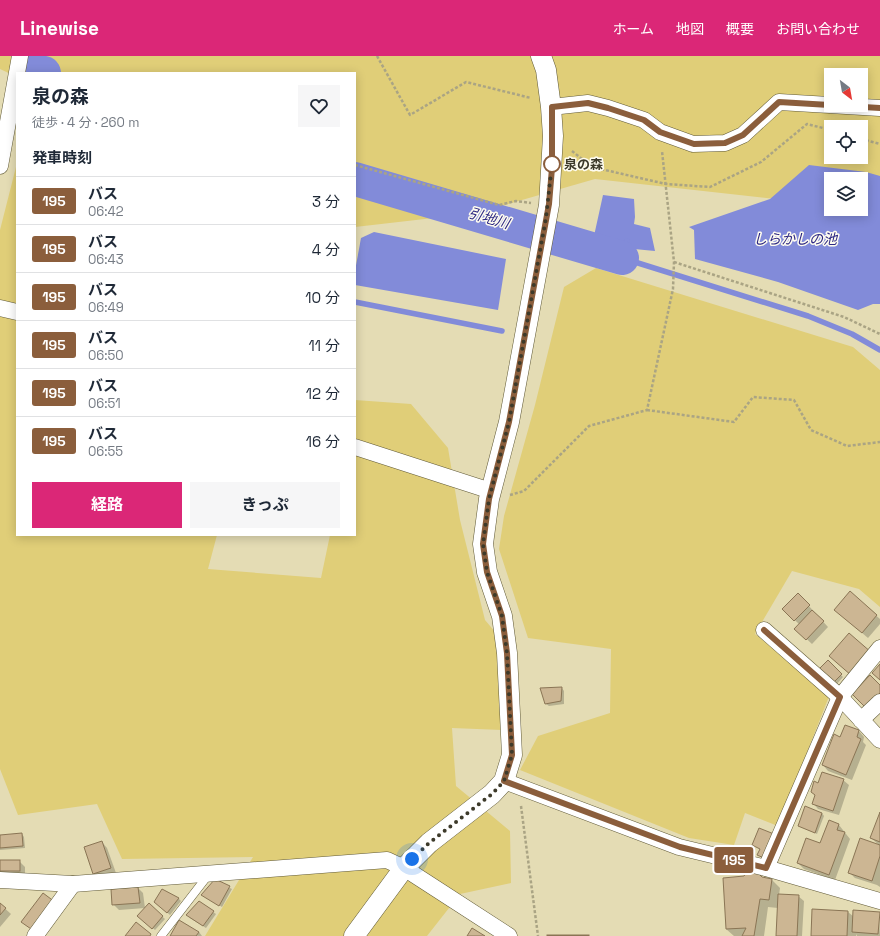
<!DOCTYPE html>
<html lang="ja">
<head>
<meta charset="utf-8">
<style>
	:root { --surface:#fff; --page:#f6f6f7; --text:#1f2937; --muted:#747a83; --line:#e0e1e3; --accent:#db2777 }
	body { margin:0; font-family:"Space Grotesk","Noto Sans JP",sans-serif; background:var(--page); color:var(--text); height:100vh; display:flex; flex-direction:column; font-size:15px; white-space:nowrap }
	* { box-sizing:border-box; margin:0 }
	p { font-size:13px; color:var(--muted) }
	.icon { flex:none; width:22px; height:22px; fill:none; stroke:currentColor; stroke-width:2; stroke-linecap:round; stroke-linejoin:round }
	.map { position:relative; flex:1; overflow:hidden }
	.drawer { position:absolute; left:16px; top:16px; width:340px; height:464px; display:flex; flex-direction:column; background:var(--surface); border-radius:0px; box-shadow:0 2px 10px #0003 }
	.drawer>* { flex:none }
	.badge { padding:0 8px; border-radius:3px; font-size:14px; line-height:26px }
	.needle { width:26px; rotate:149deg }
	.controls { position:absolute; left:824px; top:12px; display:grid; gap:8px }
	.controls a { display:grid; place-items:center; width:44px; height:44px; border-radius:0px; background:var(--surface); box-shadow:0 2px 10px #0003; font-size:20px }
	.you { position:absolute; width:20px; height:20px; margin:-10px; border:3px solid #fff; border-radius:50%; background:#1a73e8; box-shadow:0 0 0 6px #1a73e833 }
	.map>.badge { position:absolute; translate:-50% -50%; box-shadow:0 0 0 2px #fff }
	h2 { padding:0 16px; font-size:15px; line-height:36px }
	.round { display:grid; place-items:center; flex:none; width:42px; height:42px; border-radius:0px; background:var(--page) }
	.headline { display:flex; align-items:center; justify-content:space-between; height:68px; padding:0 16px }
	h1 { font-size:19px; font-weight:700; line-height:30px }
	.primary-button { display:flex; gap:8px; margin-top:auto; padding:8px 16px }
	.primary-button a { flex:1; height:46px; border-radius:0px; background:var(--accent); color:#fff; font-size:16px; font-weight:700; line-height:46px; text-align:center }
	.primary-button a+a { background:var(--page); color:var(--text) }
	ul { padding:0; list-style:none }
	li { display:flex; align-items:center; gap:12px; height:48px; padding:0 16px; border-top:1px solid var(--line) }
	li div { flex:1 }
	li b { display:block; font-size:15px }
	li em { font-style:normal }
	li .badge { min-width:44px; font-weight:700; text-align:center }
	header { display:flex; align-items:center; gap:24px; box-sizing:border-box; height:56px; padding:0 20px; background:var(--accent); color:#fff }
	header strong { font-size:19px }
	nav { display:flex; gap:22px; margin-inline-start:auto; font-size:14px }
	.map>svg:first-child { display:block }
</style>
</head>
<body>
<header>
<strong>Linewise</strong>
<nav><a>ホーム</a><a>地図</a><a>概要</a><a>お問い合わせ</a></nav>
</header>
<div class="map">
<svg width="880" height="880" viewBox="0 0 880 880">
	<rect width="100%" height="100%" fill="#e4dcb4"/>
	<!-- green -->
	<g fill="#e0ce78" fill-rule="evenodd">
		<path d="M0 0H880V175L794 145 595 123 477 157 355 171V17H17V21L0 13ZM831 19H861V49H831ZM831 71H861V101H831ZM831 123H861V153H831Z"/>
		<polygon points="17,107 17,479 217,479 208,513 321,522 330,479 355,479 355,344 411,348 448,392 460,464 485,564 496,577 502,674 452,672 456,730 510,775 511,827 460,838 427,880 205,880 253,801 122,803 97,748 18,759 0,713 0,174"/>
		<polygon points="596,212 853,291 880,314 880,551 859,533 792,515 755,578 830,638 778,770 745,757 734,789 689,782 520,714 538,680 610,657 611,593 528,582 499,493 504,460 535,349 564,231"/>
	</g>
	<!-- water -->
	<g fill="#828bd9" fill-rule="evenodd">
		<path d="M809 109 866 116 880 120V248H873L858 254 778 226 695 203 694 174 689 171 770 143ZM831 123H861V153H831Z"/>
		<polygon points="603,139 634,143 635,161 634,168 650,172 655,195 592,189"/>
		<polygon points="374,176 506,203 498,254 355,229 355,215 361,182"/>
	</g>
	<!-- shadow -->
	<g fill="#0003">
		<polygon points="850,537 880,563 880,568 868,582 841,559"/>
		<polygon points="798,538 828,571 812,588 796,573 800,569 783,553"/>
		<polygon points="828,606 843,621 836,629 820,613"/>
		<polygon points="562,632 564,635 564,648 549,650 546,648"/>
		<polygon points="845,670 859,675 864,681 863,686 866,689 852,724 828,715 823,709 840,682"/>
		<polygon points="843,724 849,729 839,759 818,753 813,747 816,740 812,736 819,728"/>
		<polygon points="822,757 824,760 817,778 799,770"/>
		<polygon points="880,759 880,831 877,829 855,822 849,816 880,790 871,782"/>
		<polygon points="829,766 839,769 850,783 835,824 804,813 798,807 821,788"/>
		<polygon points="22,778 24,781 25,792 0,794 0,780"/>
		<polygon points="102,786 107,792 116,817 100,822 94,817"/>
		<polygon points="0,805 19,805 25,811 25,820 0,820"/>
		<polygon points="762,823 772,824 780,832 779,839 798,840 804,845 802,880 777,880 778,852 768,851 764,880 734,880 726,873"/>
		<polygon points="215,825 232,833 222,851 203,839"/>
		<polygon points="138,832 143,837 145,852 119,854 113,848"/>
		<polygon points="178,842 181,845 170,859 155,846"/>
		<polygon points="199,846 216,858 206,872 190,862"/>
		<polygon points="0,848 11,858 0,871"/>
		<polygon points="149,849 165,863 155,874 139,860"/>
		<polygon points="848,856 854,861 879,857 880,880 857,880 856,878 856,880 812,880"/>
		<polygon points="199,876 202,880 171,880"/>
	</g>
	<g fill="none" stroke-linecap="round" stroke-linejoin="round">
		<!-- stream -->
		<g stroke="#828bd9" stroke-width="5.5">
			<polyline points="627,185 622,202 808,260 852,278 880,294"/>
			<polyline points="355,246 502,275"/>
		</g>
		<!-- river -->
		<g stroke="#828bd9" stroke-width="34">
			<polyline points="32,14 44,17"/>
			<polyline points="355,123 622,202"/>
		</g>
	</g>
	<!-- building -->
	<g fill="#ccb693" stroke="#8a7555">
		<polygon points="850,535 877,559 862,577 834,554"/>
		<polygon points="798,537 810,549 794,565 782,553"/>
		<polygon points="812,554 824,565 806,584 794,573"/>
		<polygon points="849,577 872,597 852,620 829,600"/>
		<polygon points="828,604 842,618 833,627 819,613"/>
		<polygon points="880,608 880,624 872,617"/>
		<polygon points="870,619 880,629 880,637 866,652 852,638"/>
		<polygon points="562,631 561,645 545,648 540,632"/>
		<polygon points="845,669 859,674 857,681 861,683 846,719 822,709 834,678 840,681"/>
		<polygon points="822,716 844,723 833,755 812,748 815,739 811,736 814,725 818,727"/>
		<polygon points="805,750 822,757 815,777 798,770"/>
		<polygon points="880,756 880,786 870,782"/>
		<polygon points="829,764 839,768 837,774 845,776 829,819 797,807 806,782 820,787"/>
		<polygon points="759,772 774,778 764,802 757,799 760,793 752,789"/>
		<polygon points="22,777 23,790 0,792 0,779"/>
		<polygon points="860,782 880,789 880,800 872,825 848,817"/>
		<polygon points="102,785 111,812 93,818 84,791"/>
		<rect x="0" y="804" width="20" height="11"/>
		<polygon points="747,816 758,817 762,821 772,823 769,844 760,843 754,880 742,880 746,872 726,873 723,822 744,820"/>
		<polygon points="215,823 230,830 219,850 201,839"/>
		<polygon points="138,831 140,847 112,849 111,833"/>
		<polygon points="162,833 179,842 167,857 154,846"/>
		<polygon points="43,837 55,846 34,875 21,866"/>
		<polygon points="778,838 799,839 797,880 776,880"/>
		<polygon points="199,845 214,855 203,870 186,859"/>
		<polygon points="0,847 6,852 0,859"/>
		<polygon points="149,847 163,860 152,873 137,860"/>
		<polygon points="812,853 848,855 847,880 811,880"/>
		<polygon points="853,854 880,856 878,878 852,876"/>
		<polygon points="179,864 199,876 196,880 170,880"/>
		<polygon points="136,866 151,878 150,880 125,880"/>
		<polygon points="472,872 485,880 467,880"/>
		<rect x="547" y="879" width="42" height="1"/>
	</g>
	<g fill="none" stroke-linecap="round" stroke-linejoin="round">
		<!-- service casing -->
		<g stroke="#615a37" stroke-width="9">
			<polyline id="service" points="161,880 209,818"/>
		</g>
		<!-- minor casing -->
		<g stroke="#615a37" stroke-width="17">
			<g id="minor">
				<polyline points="551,51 588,47 608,52 644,64 660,76 693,88 725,87 743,79 779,46 880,52"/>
				<polyline points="0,110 20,0"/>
				<polyline points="0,252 17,256"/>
				<polyline points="355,391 491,435"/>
				<polyline points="764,574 840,641 880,684"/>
				<polyline points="861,664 880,646"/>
				<polyline points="504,725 679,791 766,812 880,845"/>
				<polyline points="766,812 840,641 880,592"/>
				<polyline points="0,824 73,828 387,804 404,812 509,880"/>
				<polyline points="35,880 73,828"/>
			</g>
		</g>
		<!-- tertiary casing -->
		<g stroke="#615a37" stroke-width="21">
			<polyline id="tertiary" points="354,880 404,812 429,787 492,738 504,725 512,699 507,597 502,560 487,516 483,488 489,443 509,366 549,149 553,80 551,51 546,14 541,0"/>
		</g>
		<!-- path -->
		<g stroke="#aaa484" stroke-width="2.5" stroke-dasharray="3 2" stroke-linecap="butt">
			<polyline points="377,0 410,59 466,26 531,42"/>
			<polyline points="861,83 880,88"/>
			<polyline points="572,95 592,111 666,128 710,131 761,106 807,68 831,74"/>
			<polyline points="355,109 499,149 516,145 531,147"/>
			<polyline points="674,206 844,261 880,278"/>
			<polyline points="647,354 734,366 753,341 794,344 811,374 847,390 880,386"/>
			<polyline points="510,439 524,435 589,370 647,354 673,233 674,206 662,95"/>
			<polyline points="521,750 538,880"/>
		</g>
		<!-- service -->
		<use href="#service" stroke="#fff" stroke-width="8"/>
		<!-- minor -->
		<use href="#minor" stroke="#fff" stroke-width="16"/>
		<!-- tertiary -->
		<use href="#tertiary" stroke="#fff" stroke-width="20"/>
	</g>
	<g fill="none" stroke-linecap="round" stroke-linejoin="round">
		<!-- line casing -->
		<g stroke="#fff" stroke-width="9">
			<polyline id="line" points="764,574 840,641 766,812 680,791 504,725 512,699 507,597 502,560 487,516 483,488 489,443 509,366 549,148 552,112 552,51 588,47 608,52 644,64 660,76 694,88 725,87 743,79 779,46 880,52"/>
		</g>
		<!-- line -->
		<use href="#line" stroke="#8b5e3c" stroke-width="6"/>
		<!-- walk -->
		<polyline stroke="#3d3a2a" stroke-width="4" stroke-dasharray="0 7.2" points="412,803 429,787 492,738 504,725 512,699 507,597 502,560 487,516 483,488 489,443 509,366 546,162 552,108"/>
	</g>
	<!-- markers -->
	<circle fill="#fff" stroke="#8b5e3c" stroke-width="2" cx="552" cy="108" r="8"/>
	<g text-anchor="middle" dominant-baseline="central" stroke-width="3" stroke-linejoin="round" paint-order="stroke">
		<!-- stop labels -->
		<g font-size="13" font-weight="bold" fill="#3d3a2a" stroke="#fefcf0" text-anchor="start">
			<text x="564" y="108">泉の森</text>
		</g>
		<!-- water labels -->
		<g font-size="14" font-style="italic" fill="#2d2883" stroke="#fefcf0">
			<text transform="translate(489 162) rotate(16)">引地川</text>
			<text x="795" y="183">しらかしの池</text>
		</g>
	</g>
</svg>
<div class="controls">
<a><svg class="needle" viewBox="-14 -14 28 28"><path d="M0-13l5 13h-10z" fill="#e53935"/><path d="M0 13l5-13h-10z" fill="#747a83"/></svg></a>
<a><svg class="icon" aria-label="locate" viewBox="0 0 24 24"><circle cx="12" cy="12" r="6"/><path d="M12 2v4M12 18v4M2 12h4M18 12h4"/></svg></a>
<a><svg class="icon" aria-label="layers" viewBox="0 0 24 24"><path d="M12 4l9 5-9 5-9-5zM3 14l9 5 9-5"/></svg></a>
</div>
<div class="you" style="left:412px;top:803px"></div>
<b class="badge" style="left:734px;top:804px;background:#8b5e3c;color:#fff">195</b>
<section class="drawer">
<div class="headline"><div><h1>泉の森</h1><p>徒歩 · 4 分 · 260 m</p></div><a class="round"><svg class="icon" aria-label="heart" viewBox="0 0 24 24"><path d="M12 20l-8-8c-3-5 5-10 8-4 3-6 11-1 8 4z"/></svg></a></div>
<h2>発車時刻</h2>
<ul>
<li><span class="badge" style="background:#8b5e3c;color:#fff">195</span><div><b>バス</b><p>06:42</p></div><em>3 分</em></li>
<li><span class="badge" style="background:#8b5e3c;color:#fff">195</span><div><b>バス</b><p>06:43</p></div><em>4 分</em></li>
<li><span class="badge" style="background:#8b5e3c;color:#fff">195</span><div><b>バス</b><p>06:49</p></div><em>10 分</em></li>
<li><span class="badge" style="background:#8b5e3c;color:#fff">195</span><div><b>バス</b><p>06:50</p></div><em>11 分</em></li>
<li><span class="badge" style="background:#8b5e3c;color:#fff">195</span><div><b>バス</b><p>06:51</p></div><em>12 分</em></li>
<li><span class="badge" style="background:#8b5e3c;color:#fff">195</span><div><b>バス</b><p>06:55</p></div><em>16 分</em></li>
</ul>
<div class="primary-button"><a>経路</a><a>きっぷ</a></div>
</section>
</div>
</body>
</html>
